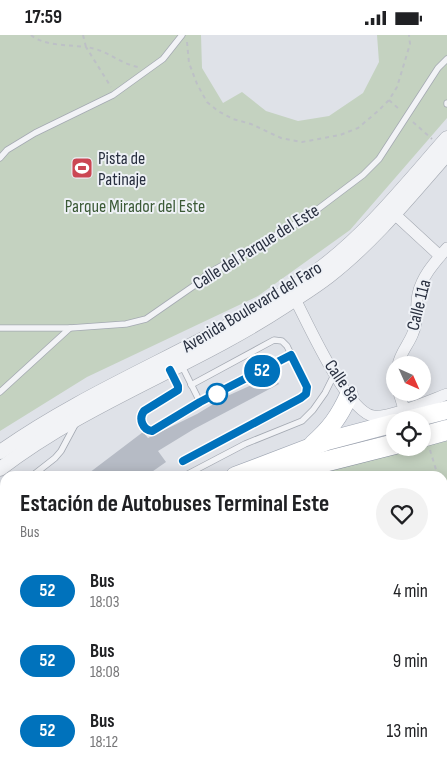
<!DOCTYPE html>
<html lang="en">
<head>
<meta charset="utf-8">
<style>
	:root { --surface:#fff; --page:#f2f2f2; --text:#202124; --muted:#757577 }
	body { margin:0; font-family:"Sofia Sans Condensed",sans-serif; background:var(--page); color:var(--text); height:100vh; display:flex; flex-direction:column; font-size:19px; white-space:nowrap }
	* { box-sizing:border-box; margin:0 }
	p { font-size:16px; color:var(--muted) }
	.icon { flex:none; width:28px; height:28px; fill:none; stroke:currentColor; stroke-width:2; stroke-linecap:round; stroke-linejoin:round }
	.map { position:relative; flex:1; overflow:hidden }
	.drawer { position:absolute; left:0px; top:436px; width:448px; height:306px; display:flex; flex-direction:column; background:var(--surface); border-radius:15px 15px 0 0; box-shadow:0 2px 12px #0003 }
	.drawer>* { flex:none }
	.badge { padding:0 10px; border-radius:16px; font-size:18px; line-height:32px }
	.needle { width:32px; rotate:135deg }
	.fabs { position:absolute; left:386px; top:321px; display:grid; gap:10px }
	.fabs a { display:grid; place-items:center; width:45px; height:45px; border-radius:50%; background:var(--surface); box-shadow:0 2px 12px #0003; font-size:25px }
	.map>.badge { position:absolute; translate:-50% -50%; box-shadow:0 0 0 2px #fff }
	.round { display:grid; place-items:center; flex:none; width:52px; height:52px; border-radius:26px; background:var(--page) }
	.summary { display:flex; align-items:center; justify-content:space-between; height:85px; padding:0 20px }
	h1 { font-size:24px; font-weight:700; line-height:38px }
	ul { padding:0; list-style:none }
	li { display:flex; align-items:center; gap:15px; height:70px; padding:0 20px }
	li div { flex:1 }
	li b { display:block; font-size:19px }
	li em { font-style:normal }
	li .badge { min-width:55px; font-weight:700; text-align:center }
	.status { display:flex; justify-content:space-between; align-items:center; height:35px; padding:0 25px; background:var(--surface); direction:ltr }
	.status svg { height:14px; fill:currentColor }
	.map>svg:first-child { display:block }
</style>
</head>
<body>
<div class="status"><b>17:59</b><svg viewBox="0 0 49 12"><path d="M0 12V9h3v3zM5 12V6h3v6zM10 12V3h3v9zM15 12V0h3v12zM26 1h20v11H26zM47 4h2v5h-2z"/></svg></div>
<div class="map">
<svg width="447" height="742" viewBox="0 0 447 742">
	<rect width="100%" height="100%" fill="#dfe2e8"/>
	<!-- green -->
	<g fill="#c4d2c0">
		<polygon points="0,0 201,0 202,33 223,68 242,57 266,76 298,86 329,81 363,58 379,27 377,0 447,0 447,83 350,195 258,261 87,342 0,396"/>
		<polygon points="447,406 447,461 443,460 442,441 324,441 306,439"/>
		<polygon points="443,497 447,499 447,553 443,549"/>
		<polygon points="447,668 447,742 349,742 354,738 442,738 443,671"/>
	</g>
	<!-- building -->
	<polygon fill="#b6bbc5" points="274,340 279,349 194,394 158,416 166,427 146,441 85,441 143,397 148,403 197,379 225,362"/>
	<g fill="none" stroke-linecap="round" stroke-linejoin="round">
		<!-- service casing -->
		<g stroke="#a4a9b2" stroke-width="7">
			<g id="service">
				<polyline points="447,68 447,69"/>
				<polyline points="0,123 7,115 35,98 113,60 163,24 182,0"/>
				<polyline points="0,293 70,293"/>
				<polyline points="182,331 200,367"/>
				<path d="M170 335 178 351V355L143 376C138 384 143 394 152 396L200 367 291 320"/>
				<polyline points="0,357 70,293 126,289 146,284 195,250 207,239 306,183 363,140 379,124 438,33 447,24"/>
				<polyline points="183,426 301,363 306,359 307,352 287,311 282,306 274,305 191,350"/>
				<polyline points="32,441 55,423 61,416 76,388"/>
				<polyline points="184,441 245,409 302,386 313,375 325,358 334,340"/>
				<polyline points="0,466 5,462"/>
				<polyline points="0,577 5,573"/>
				<polyline points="152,738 167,742"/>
				<polyline points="172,742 173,738"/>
				<polyline points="215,742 219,738"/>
			</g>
		</g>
		<!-- minor casing -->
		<g stroke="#a4a9b2" stroke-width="12">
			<g id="minor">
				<polyline points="388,173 440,221"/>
				<path d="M295 264C308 289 347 376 373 381 388 384 431 365 447 359"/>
				<path d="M398 330C400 318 409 309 413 298 419 285 415 273 418 259 422 241 435 227 447 213"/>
				<polyline points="399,358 404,374"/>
				<polyline points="0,718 5,720"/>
				<polyline points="48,738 61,742"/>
				<polyline points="272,742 277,738"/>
			</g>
		</g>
		<!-- tertiary casing -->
		<g stroke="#a4a9b2" stroke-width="15">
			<g id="tertiary">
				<path d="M0 417C100 346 219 307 318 235 367 199 407 148 447 103"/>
				<path d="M0 434C87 367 194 331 285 271 300 261 315 252 329 241 374 206 410 161 447 119"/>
			</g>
		</g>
		<!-- primary casing -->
		<g stroke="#9fa6b3" stroke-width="19">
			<g id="primary">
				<polyline points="407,385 447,375"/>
				<path d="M313 409C330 394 339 382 349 360"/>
				<polyline points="235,441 327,406 395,388"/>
				<polyline points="442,485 447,487"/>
				<polyline points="0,603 5,599"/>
			</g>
		</g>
		<!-- motorway casing -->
		<g stroke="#878f9e" stroke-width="21">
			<g id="motorway">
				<polyline points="422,402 447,395"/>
				<polyline points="282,441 320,428 395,409"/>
				<polyline points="442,470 447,471"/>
				<polyline points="0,635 5,631"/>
				<polyline points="0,663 5,659"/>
			</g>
		</g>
		<!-- path -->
		<g stroke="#bdc0c6" stroke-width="2" stroke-dasharray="4 4" stroke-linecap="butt">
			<path d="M31 0C43 11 70 10 86 12L111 52"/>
			<path d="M83 0 86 12C108 15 118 28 138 32"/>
			<polyline points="187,7 189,28 197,49 207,67 218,76 233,84 251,89 281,103 302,107 340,100 358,93 378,76 389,65 397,52 410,9 409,0"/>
			<polyline points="389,65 400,75"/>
			<polyline points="413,87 432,104"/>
			<polyline points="430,415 438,441"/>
			<polyline points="442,449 447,453"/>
		</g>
		<!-- service -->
		<use href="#service" stroke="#f2f3f6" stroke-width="5.5"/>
		<!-- minor -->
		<use href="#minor" stroke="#f2f3f6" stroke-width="11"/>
		<!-- tertiary -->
		<use href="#tertiary" stroke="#f2f3f6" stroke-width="14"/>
		<!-- secondary -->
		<polyline stroke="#fff" stroke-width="15" points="0,687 5,683"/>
		<!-- primary -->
		<use href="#primary" stroke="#fff" stroke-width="18"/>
		<!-- motorway -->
		<use href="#motorway" stroke="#fff" stroke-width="20"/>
	</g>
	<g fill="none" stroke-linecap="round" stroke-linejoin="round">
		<!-- line casing -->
		<g stroke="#fff" stroke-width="11">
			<path id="line" d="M170 335 178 351V355L144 376C138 384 143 395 152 396L200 367 291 320 307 352 306 359 301 363 183 426"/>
		</g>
		<!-- line -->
		<use href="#line" stroke="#0072bc" stroke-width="8"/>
	</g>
	<!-- icons -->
	<defs>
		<g id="stadium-square" transform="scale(1.125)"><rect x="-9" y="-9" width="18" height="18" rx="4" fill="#cb4653" stroke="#eef1f6"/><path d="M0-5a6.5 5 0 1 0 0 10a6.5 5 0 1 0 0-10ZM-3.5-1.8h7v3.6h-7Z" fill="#fff"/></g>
	</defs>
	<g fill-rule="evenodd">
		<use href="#stadium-square" x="82" y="133"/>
	</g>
	<!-- markers -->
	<circle fill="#fff" stroke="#0072bc" stroke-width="2.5" cx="217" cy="359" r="10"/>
	<g text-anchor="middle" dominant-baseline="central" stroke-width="4" stroke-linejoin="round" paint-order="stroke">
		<!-- poi labels -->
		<g font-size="18" fill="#282f3f" stroke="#eef1f6" text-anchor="start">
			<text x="98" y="123">Pista de<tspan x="98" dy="21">Patinaje</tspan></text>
		</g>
		<!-- park labels -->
		<g font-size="18" fill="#3b5a36" stroke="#eef1f6">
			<text x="135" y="171">Parque Mirador del Este</text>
		</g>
		<!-- street labels -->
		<g font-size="18" fill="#282f3f" stroke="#eef1f6">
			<text transform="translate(256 212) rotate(-32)">Calle del Parque del Este</text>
			<text transform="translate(419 270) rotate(-76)">Calle 11a</text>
			<text transform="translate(252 272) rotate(-31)">Avenida Boulevard del Faro</text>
			<text transform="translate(342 346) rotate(55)">Calle 8a</text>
		</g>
	</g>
</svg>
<div class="fabs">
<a><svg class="needle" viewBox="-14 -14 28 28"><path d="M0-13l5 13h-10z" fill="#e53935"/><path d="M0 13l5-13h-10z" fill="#757577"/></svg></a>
<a><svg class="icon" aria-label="locate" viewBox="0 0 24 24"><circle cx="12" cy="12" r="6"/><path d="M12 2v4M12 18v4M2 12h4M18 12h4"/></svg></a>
</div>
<b class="badge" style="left:262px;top:336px;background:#0072bc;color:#fff">52</b>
<section class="drawer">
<div class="summary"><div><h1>Estación de Autobuses Terminal Este</h1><p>Bus</p></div><a class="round"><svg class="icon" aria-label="heart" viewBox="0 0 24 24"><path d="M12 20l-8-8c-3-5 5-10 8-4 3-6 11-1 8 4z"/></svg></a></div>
<ul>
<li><span class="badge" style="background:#0072bc;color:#fff">52</span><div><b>Bus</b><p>18:03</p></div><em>4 min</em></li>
<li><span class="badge" style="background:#0072bc;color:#fff">52</span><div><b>Bus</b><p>18:08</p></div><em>9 min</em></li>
<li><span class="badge" style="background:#0072bc;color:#fff">52</span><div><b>Bus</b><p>18:12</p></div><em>13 min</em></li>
</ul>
</section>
</div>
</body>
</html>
